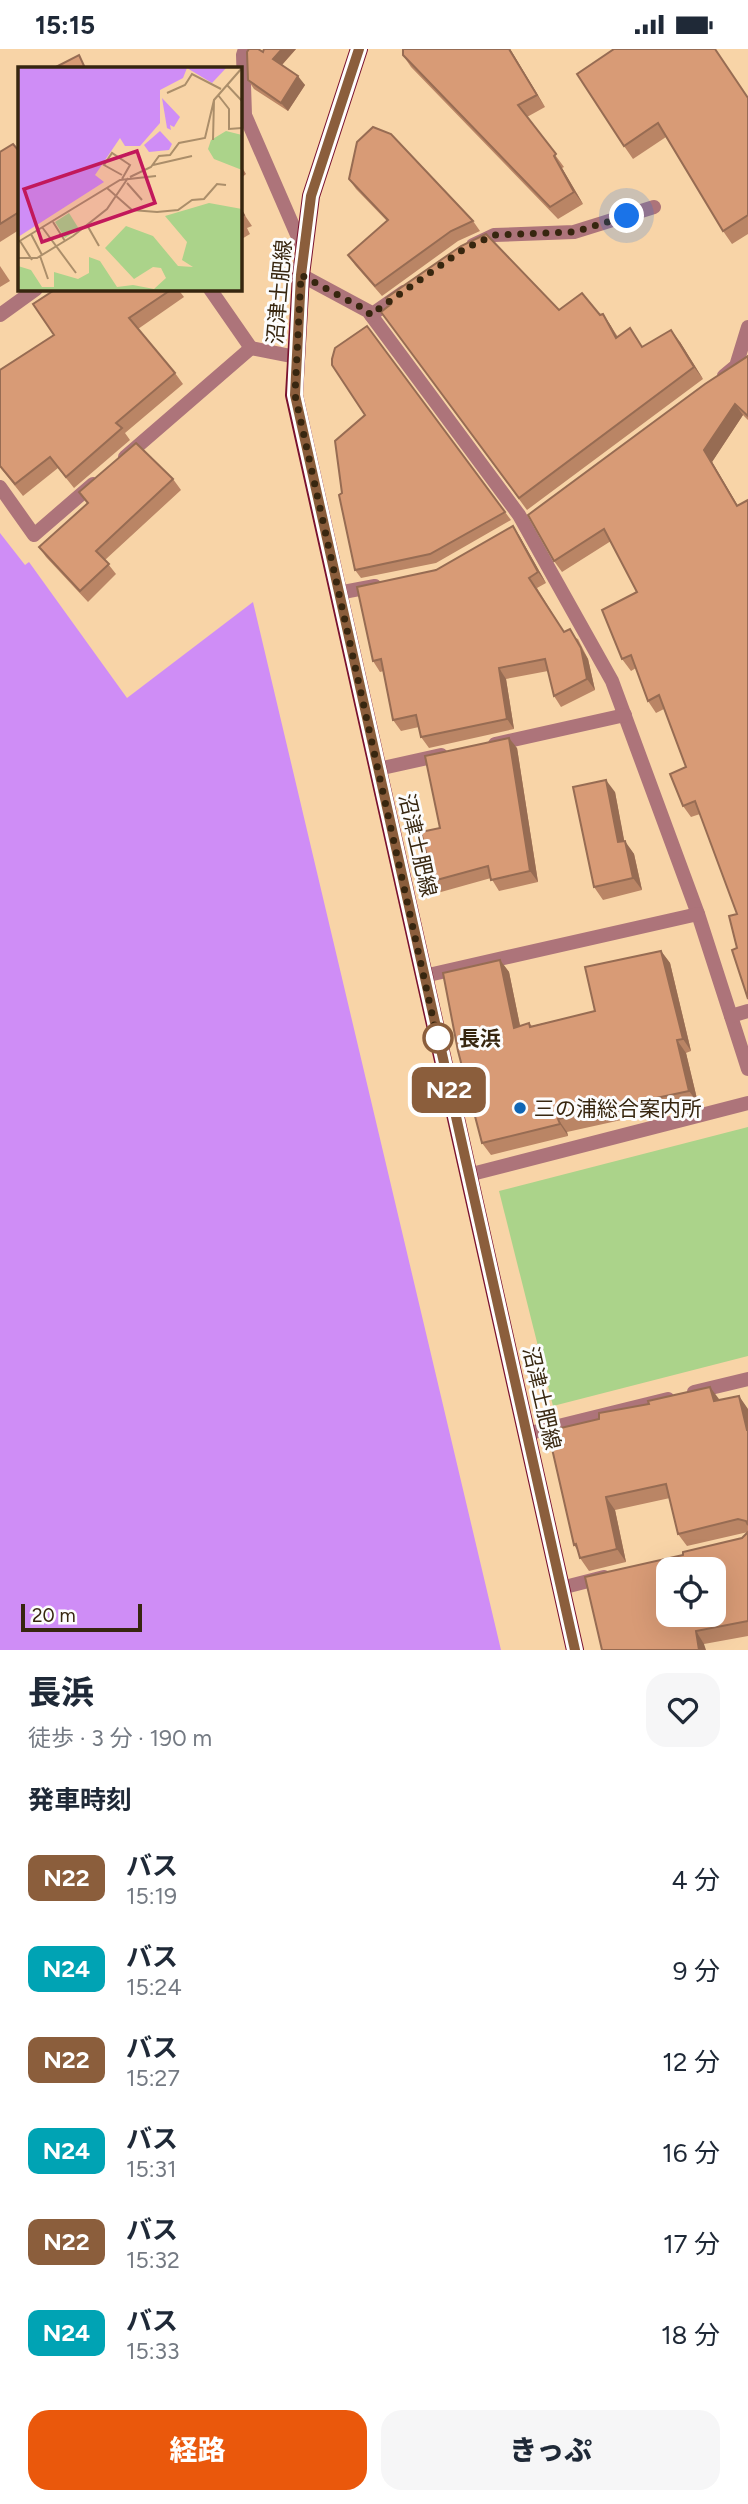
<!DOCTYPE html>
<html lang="ja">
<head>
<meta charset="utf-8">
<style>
	:root { --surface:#fff; --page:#f6f6f7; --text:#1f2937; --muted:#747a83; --accent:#ea580c }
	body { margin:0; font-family:Figtree,"Noto Sans JP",sans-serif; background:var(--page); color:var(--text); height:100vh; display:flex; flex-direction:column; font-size:26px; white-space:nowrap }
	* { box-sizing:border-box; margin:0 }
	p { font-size:23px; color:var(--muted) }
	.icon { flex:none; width:38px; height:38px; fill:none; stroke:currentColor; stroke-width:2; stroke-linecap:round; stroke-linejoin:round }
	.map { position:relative; height:1601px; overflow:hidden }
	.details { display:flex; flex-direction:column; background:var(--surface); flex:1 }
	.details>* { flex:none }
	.badge { padding:0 14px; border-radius:10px; font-size:24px; line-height:46px }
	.controls { position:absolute; left:656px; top:1508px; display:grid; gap:14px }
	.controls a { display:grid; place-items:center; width:70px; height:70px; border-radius:14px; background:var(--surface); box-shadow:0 7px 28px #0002; font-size:35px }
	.scale { position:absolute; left:21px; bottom:18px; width:121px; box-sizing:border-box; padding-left:7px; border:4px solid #37260f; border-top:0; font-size:19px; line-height:24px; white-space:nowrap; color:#37260f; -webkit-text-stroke:5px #fcfcfc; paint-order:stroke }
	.you { position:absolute; width:35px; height:35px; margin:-18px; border:5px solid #fff; border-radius:50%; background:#1a73e8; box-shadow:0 0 0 10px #1a73e833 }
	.map>.badge { position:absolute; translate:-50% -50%; box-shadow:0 0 0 4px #fff }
	h2 { padding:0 28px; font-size:26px; line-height:63px }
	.round { display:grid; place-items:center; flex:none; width:74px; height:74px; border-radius:21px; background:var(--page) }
	.head { display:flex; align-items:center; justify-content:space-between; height:119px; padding:0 28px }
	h1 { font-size:33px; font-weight:800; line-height:52px }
	.action { display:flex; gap:14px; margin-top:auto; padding:14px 28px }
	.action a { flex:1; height:80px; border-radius:21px; background:var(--accent); color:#fff; font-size:28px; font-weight:800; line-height:80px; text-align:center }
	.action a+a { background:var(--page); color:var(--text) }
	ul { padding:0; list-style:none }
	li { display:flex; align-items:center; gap:21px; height:91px; padding:0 28px }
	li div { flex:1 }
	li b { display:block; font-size:26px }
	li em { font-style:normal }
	li .badge { min-width:77px; font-weight:700; text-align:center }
	.status { display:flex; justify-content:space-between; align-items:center; height:49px; padding:0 35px; background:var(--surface); direction:ltr }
	.status svg { height:19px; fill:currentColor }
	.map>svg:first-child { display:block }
</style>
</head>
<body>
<div class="status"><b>15:15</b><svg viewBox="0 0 49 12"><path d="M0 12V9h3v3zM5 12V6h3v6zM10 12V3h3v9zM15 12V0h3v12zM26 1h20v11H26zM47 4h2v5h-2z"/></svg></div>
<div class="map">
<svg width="748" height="1601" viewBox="0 0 748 1601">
	<rect width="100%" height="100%" fill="#f8d4a7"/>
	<!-- green -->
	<polygon fill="#abd38a" points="748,1078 748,1307 553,1357 499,1142"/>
	<!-- water -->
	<polygon fill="#cf8df6" points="0,484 25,516 29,513 127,649 253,553 501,1601 0,1601"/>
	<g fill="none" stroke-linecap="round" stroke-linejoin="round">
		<!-- street -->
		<g stroke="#ad747a" stroke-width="14">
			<polyline points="245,0 243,6 245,66 304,202"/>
			<polyline points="473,196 494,186 574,183 654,158"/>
			<polyline points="301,226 368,262 519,466 612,632 698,865 748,1020"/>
			<polyline points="210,240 251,299 296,308"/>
			<polyline points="0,266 36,240"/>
			<polyline points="371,266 404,243"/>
			<polyline points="724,327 736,317 748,278"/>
			<polyline points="125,408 251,299"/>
			<polyline points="0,438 34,486 93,435"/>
			<polyline points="338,544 375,537"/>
			<polyline points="495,695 625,666"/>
			<polyline points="378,720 441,706"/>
			<polyline points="424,927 698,865"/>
			<polyline points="731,967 748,962"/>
			<polyline points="468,1126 748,1054"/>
			<polyline points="694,1343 748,1330"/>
			<polyline points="526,1385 668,1350"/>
			<polyline points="561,1539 604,1528"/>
		</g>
		<!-- primary -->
		<polyline stroke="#7a122e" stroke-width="18" points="359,0 311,147 301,226 294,346 575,1601"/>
	</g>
	<!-- wall -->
	<g fill="#ba8565">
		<polygon points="296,0 282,16 305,36 288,62 254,40 248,31 263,3"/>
		<polygon points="510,0 545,58 527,68 564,118 562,119 583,155 558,170 411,18 403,6"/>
		<polygon points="614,0 748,49 748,185 732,195 723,182 666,88 633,110 624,97"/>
		<polygon points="19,102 19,181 0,193 0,103"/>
		<polygon points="240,115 246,125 240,130"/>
		<polygon points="349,130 473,172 480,182 458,192 382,247 355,216 348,206 387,172 356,140"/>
		<polygon points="240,159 252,177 247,179 250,185 240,191"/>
		<polygon points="0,217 10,232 0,238"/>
		<polygon points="56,240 178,240 184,248 138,280 175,324 183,335 125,384 130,391 74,439 58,419 23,447 0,418 0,321 54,286"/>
		<polygon points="386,249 559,261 600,266 603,265 618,288 643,297 680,293 703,330 527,461 389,274 391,256"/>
		<polygon points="367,277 511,471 436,514 361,529 355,521 342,444 365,366"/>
		<polygon points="748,307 748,371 743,366 712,413 738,457 737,899 737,865 700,765 691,768 683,757 686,718 664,660 656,664 648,652 636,619 631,622 622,610 637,543 611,492 562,523 554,512"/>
		<polygon points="173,430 181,441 105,511 116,525 88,553 46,508 39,498 88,455 79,443"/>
		<polygon points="513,477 520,488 546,534 537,539 564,583 578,590 588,610 595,641 561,658 554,647 548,622 506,630 514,680 429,699 421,688 419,678 401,682 393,671 384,622 380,623 373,612 436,521"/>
		<polygon points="517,699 538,833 499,842 491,829 441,843 433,832 440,779"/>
		<polygon points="615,743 624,792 634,805 642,841 603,851 594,838"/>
		<polygon points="661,902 670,914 691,1002 686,1004 698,1054 567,1083 568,1087 491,1106 482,1094 500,911 509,923 520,977 529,974 532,977 595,962"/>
		<polygon points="739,1347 748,1361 748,1587 704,1595 602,1601 683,1506 742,1489 748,1483 687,1497 678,1485 670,1449 615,1461 626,1513 589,1522 580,1509 578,1502 574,1496 599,1370 719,1351"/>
	</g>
	<!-- shaded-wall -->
	<g fill="#976c53">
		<polygon points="282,0 296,0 279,19 273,10"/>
		<polygon points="509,0 510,0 545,58 537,46"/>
		<polygon points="298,27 305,36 288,62 281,54"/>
		<polygon points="554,107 562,119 583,155 574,143"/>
		<polygon points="603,265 611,277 624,301 616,289"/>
		<polygon points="671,281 680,293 703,330 694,318"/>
		<polygon points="735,355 743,366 712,413 745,469 737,457 704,401"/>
		<polygon points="513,477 520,488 546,534 538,523"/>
		<polygon points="570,580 588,610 595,641 587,630"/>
		<polygon points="499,619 506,630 514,680 507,670"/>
		<polygon points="509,689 517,699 538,833 530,822"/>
		<polygon points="606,731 615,743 627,806 618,793"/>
		<polygon points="625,792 634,805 642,841 633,829"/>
		<polygon points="661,902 670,914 691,1002 683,990"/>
		<polygon points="500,911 509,923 523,991 514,979"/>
		<polygon points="677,991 686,1004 698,1054 689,1042"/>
		<polygon points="558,1070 567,1083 568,1087 560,1075"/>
		<polygon points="710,1338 719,1350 722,1365 714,1352"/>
		<polygon points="739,1347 748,1360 748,1383 747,1381"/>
		<polygon points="606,1448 615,1461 626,1513 617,1500"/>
		<polygon points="696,1582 704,1595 706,1601 699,1601"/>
	</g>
	<!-- building -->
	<g fill="#d89b76" stroke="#976c53" stroke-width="2" fill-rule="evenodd">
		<polygon points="249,0 258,0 263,3 264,0 282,0 273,10 298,27 281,54 248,31 247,3"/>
		<polygon points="403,0 509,0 537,46 518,56 556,105 554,107 574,143 550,158 403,6"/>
		<polygon points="614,0 715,0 748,49 748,166 723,182 658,74 624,97 577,25"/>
		<polygon points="79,6 85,19 54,19"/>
		<polygon points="373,78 391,85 473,172 451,182 375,237 348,206 388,171 349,130 357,93"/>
		<polygon points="13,95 19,102 19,163 0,175 0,103"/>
		<polygon points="240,159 244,166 240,168"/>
		<polygon points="486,185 559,261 582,244 600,266 603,265 616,289 630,279 642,298 671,281 694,318 519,449 381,263 391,255 386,249 461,197"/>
		<polygon points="56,240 172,240 129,269 175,324 116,374 122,379 66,428 50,408 15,435 0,417 0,321 54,286 33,255"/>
		<polygon points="367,277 505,463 430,505 355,521 339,446 342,444 335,392 365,366 332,316 332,310 335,299"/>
		<polygon points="748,307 748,367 735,355 704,401 737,457 748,451 748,950 732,901 737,899 729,867 737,865 695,752 683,757 670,725 686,718 659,646 648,652 631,606 622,610 602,561 637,543 604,480 554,512 528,466 705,335"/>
		<polygon points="136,394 173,430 96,502 109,515 80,542 39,498 88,454 79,443"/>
		<polygon points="513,477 538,523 529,529 564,583 570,580 581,599 587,630 554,647 545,610 499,619 507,670 421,688 416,666 393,671 381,610 373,612 357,538 436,521"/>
		<polygon points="509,689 530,822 491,831 488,817 433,832 421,783 440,779 425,707"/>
		<polygon points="606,731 618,793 625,792 633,829 594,838 573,738"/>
		<polygon points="661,902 683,990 677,991 689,1042 558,1070 560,1075 482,1094 458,1002 443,924 500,911 514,979 529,974 530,978 595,962 585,918"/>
		<polygon points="710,1338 714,1352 739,1347 747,1381 748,1381 748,1476 746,1472 738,1470 678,1485 666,1435 606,1448 617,1500 580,1509 576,1495 574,1496 548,1382 599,1370 599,1364 649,1355 648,1352"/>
		<path d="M748 1483V1572L696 1582 699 1601H602L585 1528 683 1506V1503L742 1489ZM668 1521H714V1566H668Z"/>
	</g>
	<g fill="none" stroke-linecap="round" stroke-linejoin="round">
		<!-- line casing -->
		<g stroke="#fff" stroke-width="16">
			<polyline id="line" points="359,0 311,147 301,226 295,346 575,1601"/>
		</g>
		<!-- line -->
		<use href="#line" stroke="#8b5e3c" stroke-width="10"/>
		<!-- walk -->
		<polyline stroke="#37260f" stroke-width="7" stroke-dasharray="0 12.6" points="438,989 440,1001 295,346 301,226 368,262 370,266 464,200 494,186 574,183 627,167"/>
	</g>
	<!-- markers -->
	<circle fill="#fff" stroke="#8b5e3c" stroke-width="3.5" cx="438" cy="989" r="14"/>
	<circle fill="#1066b4" stroke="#fcfcfc" stroke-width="2.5" cx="520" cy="1059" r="7"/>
	<g text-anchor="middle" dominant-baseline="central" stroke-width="6" stroke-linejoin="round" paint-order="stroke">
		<!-- street labels -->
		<g font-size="21" fill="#37260f" stroke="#fcfcfc">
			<text transform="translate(279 243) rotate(-85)">沼津土肥線</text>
			<text transform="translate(418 796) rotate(77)">沼津土肥線</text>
			<text transform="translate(542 1349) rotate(77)">沼津土肥線</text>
		</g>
		<!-- stop labels -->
		<g font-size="21" font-weight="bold" fill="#37260f" stroke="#fcfcfc" text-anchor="start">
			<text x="459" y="989">長浜</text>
		</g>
		<!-- poi labels -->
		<g font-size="21" fill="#37260f" stroke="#fcfcfc" text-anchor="start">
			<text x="534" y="1059">三の浦総合案内所</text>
		</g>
	</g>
	<!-- overview -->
	<g transform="translate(18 18)">
		<rect width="224" height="224" fill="#f8d4a7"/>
		<path d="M208 64 224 68V103L196 92 190 82 193 73ZM191 136 224 142V224H0V199L13 203 24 220H36V205L60 212 71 206V190L82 194 99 220 115 218 136 222 148 211 143 201 135 200 116 212 87 181 108 159 135 169 160 199 175 200 164 193 169 175 147 149ZM51 146 61 162 47 171 37 155Z" fill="#abd38a"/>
		<path d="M0 0H209L194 16 169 1 165 11 142 23V56L122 79H107L102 71 77 108 86 115 0 170ZM144 31 162 50 156 60 152 58 153 63 149 61ZM142 64 154 77 151 83 131 85 126 78Z" fill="#cf8df6"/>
		<path fill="none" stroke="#ab8e6a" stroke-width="2" d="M209 18 224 34M149 26 167 18 174 7 203 22M200 28 211 42V62L224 61M195 73 196 33 224 1M135 98 174 89M104 108 86 98 94 86 112 98 104 112M112 110 133 100 141 89 152 88 161 76 187 71 196 33M109 116 124 133M89 121 114 143 139 145 160 143 174 133 186 132 199 117 208 118M35 155 47 174M69 158 81 179M24 160 58 206M13 167 24 188M2 174 14 193M0 175 102 113 138 109M22 189 30 212M0 191H19L55 169 89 142 110 111"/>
		<path fill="#c2185b" fill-opacity="0.15" stroke="#c2185b" stroke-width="3.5" d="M119 84 137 136 24 175 6 122Z"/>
		<rect width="224" height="224" fill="none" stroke="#37260f" stroke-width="3.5"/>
	</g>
</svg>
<div class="controls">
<a><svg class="icon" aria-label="locate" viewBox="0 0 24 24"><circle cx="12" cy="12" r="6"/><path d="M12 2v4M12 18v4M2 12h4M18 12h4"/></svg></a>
</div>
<div class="scale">20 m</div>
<div class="you" style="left:627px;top:167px"></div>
<b class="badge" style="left:449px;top:1041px;background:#8b5e3c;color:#fff">N22</b>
</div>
<section class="details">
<div class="head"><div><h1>長浜</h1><p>徒歩 · 3 分 · 190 m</p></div><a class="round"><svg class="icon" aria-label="heart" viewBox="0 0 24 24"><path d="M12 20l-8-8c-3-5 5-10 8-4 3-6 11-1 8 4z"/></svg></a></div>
<h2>発車時刻</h2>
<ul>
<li><span class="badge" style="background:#8b5e3c;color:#fff">N22</span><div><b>バス</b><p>15:19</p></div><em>4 分</em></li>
<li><span class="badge" style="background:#00a3b4;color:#fff">N24</span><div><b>バス</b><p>15:24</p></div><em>9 分</em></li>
<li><span class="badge" style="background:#8b5e3c;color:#fff">N22</span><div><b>バス</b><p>15:27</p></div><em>12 分</em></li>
<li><span class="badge" style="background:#00a3b4;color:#fff">N24</span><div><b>バス</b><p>15:31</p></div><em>16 分</em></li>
<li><span class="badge" style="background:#8b5e3c;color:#fff">N22</span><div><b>バス</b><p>15:32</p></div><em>17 分</em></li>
<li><span class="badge" style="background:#00a3b4;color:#fff">N24</span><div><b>バス</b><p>15:33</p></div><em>18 分</em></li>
</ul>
<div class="action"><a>経路</a><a>きっぷ</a></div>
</section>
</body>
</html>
